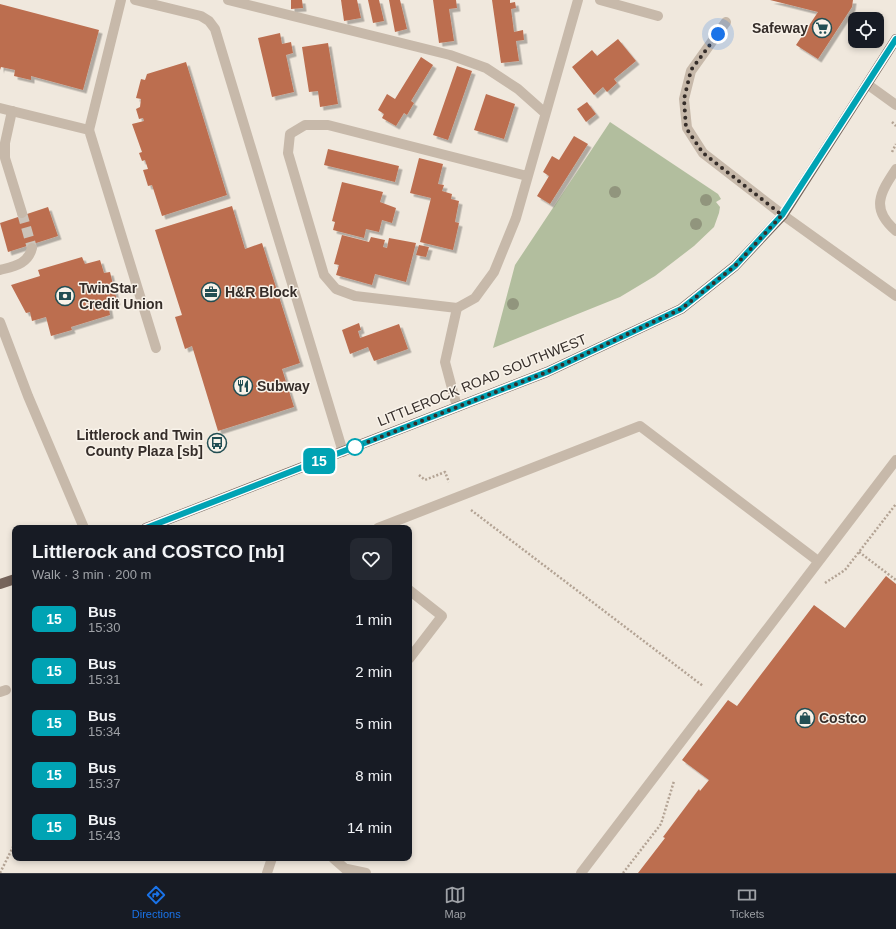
<!DOCTYPE html>
<html lang="en">
<head>
<meta charset="utf-8">
<style>
	:root { --surface:#171b24; --page:#242831; --text:#f1f3f6; --muted:#9ea1a6; --line:#363941; --accent:#1a73e8 }
	body { margin:0; font-family:Arial,sans-serif; background:var(--page); color:var(--text); height:100vh; display:flex; flex-direction:column; font-size:15px; white-space:nowrap }
	* { box-sizing:border-box; margin:0 }
	p { font-size:13px; color:var(--muted) }
	.icon { flex:none; width:22px; height:22px; fill:none; stroke:currentColor; stroke-width:2; stroke-linecap:round; stroke-linejoin:round }
	.map { position:relative; flex:1; overflow:hidden }
	.panel { position:absolute; left:12px; top:525px; width:400px; height:336px; display:flex; flex-direction:column; background:var(--surface); border-radius:8px; box-shadow:0 2px 6px #0003 }
	.panel>* { flex:none }
	.badge { padding:0 8px; border-radius:6px; font-size:14px; line-height:26px }
	.controls { position:absolute; left:848px; top:12px; display:grid; gap:8px }
	.controls a { display:grid; place-items:center; width:36px; height:36px; border-radius:8px; background:var(--surface); box-shadow:0 2px 6px #0003; font-size:20px }
	.you { position:absolute; width:20px; height:20px; margin:-10px; border:3px solid #fff; border-radius:50%; background:#1a73e8; box-shadow:0 0 0 6px #1a73e833 }
	.map>.badge { position:absolute; translate:-50% -50%; box-shadow:0 0 0 2px #fff }
	.round { display:grid; place-items:center; flex:none; width:42px; height:42px; border-radius:8px; background:var(--page) }
	.headline { display:flex; align-items:center; justify-content:space-between; height:68px; padding:0 20px }
	h1 { font-size:19px; font-weight:600; line-height:30px }
	ul { padding:0; list-style:none }
	li { display:flex; align-items:center; gap:12px; height:52px; padding:0 20px }
	li div { flex:1 }
	li b { display:block; font-size:15px }
	li em { font-style:normal }
	li .badge { min-width:44px; font-weight:700; text-align:center }
	.menu { display:flex; justify-content:space-around; align-items:center; height:56px; border-top:1px solid var(--line); background:var(--surface); font-size:11px; color:var(--muted) }
	.menu a { display:grid; justify-items:center; gap:2px }
	.menu .on { color:var(--accent) }
	.map>svg:first-child { display:block }
</style>
</head>
<body>
<div class="map">
<svg width="896" height="873" viewBox="0 0 896 873">
	<defs>
		<filter id="shadow"><feDropShadow dx="3.5" dy="3.5" stdDeviation="0" flood-color="#0004"/></filter>
	</defs>
	<rect width="100%" height="100%" fill="#f0e8dd"/>
	<!-- green -->
	<polygon fill="#b2be9e" points="610,122 718,194 721,199 716,202 720,207 719,213 714,227 694,246 655,276 620,297 493,348 515,265"/>
	<!-- building -->
	<g fill="#bc6e50" filter="url(#shadow)">
		<polygon points="291,0 302,0 303,8 291,9"/>
		<polygon points="341,0 357,0 361,18 344,21"/>
		<polygon points="368,0 379,0 384,21 373,23"/>
		<polygon points="389,0 400,0 407,29 395,32"/>
		<polygon points="433,0 456,0 457,8 449,9 454,41 439,43"/>
		<polygon points="492,0 510,0 510,3 515,2 516,8 511,9 514,32 523,30 524,40 516,41 519,61 501,63"/>
		<polygon points="770,0 853,0 852,7 818,59 796,45 818,12"/>
		<polygon points="0,4 99,30 83,90 31,76 31,80 14,76 15,70 1,67 0,70"/>
		<polygon points="280,33 282,44 291,42 293,53 286,55 294,92 272,97 258,38"/>
		<polygon points="618,39 636,61 614,79 617,83 607,92 603,87 594,95 572,67 592,50 597,56"/>
		<polygon points="328,43 338,104 320,107 318,91 309,92 302,47"/>
		<polygon points="421,57 433,65 411,101 414,103 407,115 404,113 396,126 382,118 384,114 378,110 387,94 395,99"/>
		<polygon points="186,62 227,195 162,216 152,185 148,186 143,170 148,169 145,160 142,161 139,153 142,152 132,124 144,121 143,118 139,119 136,109 140,107 141,99 136,98 141,79 145,80 147,74"/>
		<polygon points="457,66 472,71 448,140 433,135"/>
		<polygon points="486,94 515,104 504,139 474,130"/>
		<polygon points="587,102 596,114 586,122 577,109"/>
		<polygon points="574,136 588,144 550,204 537,196 549,176 543,172 552,156 559,160"/>
		<polygon points="328,149 399,166 395,182 324,165"/>
		<polygon points="419,158 443,164 438,184 444,185 442,191 452,194 451,199 459,201 455,222 459,223 453,250 420,242 431,198 410,193"/>
		<polygon points="342,182 383,192 380,202 396,208 392,223 382,220 379,232 366,229 364,238 333,230 335,222 332,221"/>
		<polygon points="232,206 245,249 262,243 300,363 282,369 294,407 218,431 192,346 185,349 175,317 182,315 155,230"/>
		<polygon points="48,207 58,236 8,252 0,223"/>
		<polygon points="342,235 369,242 371,237 385,240 383,247 387,248 389,238 416,243 406,282 375,274 372,285 336,275 339,265 334,264"/>
		<polygon points="419,245 429,247 426,257 416,255"/>
		<polygon points="82,257 85,264 100,260 104,273 110,272 117,301 108,303 110,315 71,327 72,330 51,336 46,317 32,321 30,312 26,313 11,285 40,276 38,270"/>
		<polygon points="359,323 361,330 358,331 360,338 399,324 408,349 374,361 368,347 350,354 342,330"/>
		<polygon points="886,576 896,584 896,873 638,873 665,838 663,837 699,789 700,791 709,780 682,760 728,700 737,706 814,605 845,628"/>
	</g>
	<g fill="none" stroke-linecap="round" stroke-linejoin="round">
		<!-- minor-tunnel -->
		<polyline stroke="#cbc3b9" stroke-width="10" stroke-dasharray="10 5" stroke-linecap="butt" points="22,213 32,248"/>
		<!-- path -->
		<g stroke="#b3a394" stroke-width="2.5" stroke-dasharray="2 2" stroke-linecap="butt">
			<polyline points="892,122 896,126"/>
			<polyline points="892,152 896,144"/>
			<polyline points="419,475 425,480 445,472 449,482"/>
			<polyline points="471,510 703,686"/>
			<polyline points="859,552 896,580"/>
			<polyline points="825,583 845,570 896,504"/>
			<polyline points="0,873 15,843"/>
			<polyline points="623,873 661,824 674,781"/>
		</g>
		<!-- minor -->
		<g stroke="#c7b9aa" stroke-width="10">
			<polyline points="135,0 201,16 209,21 215,29 343,452"/>
			<polyline points="228,0 450,55 486,68 518,89 545,113"/>
			<polyline points="600,0 658,16"/>
			<polyline points="726,22 691,71 684,99 687,128 703,153 783,215 896,296"/>
			<polyline points="867,84 896,105"/>
			<polyline points="0,108 89,130 156,348"/>
			<polyline points="12,111 5,143 5,158 22,213"/>
			<polyline points="89,130 121,0"/>
			<path d="M896 169C880 193 870 209 896 231"/>
			<polyline points="527,176 328,125 305,125 290,134 288,153 324,275 336,289 355,296 457,308 475,298 494,272 516,218 578,0"/>
			<path d="M0 270C15 266 28 264 32 248"/>
			<polyline points="457,308 445,362 457,407"/>
			<polyline points="0,322 28,396 84,528"/>
			<polyline points="378,528 640,426 818,561"/>
			<polyline points="409,590 442,616 409,659"/>
			<polyline points="0,692 6,690"/>
			<polyline points="333,858 350,873"/>
			<polyline points="347,869 366,873"/>
			<polyline points="267,873 272,858"/>
			<polyline points="581,873 896,460"/>
		</g>
		<!-- major -->
		<g stroke="#76655b" stroke-width="10">
			<polyline points="146,528 547,372 681,309 735,266 783,215 896,39"/>
			<polyline points="0,584 15,579"/>
		</g>
	</g>
	<!-- trees -->
	<g fill="#91957d">
		<circle cx="615" cy="192" r="6"/>
		<circle cx="706" cy="200" r="6"/>
		<circle cx="696" cy="224" r="6"/>
		<circle cx="513" cy="304" r="6"/>
	</g>
	<g fill="none" stroke-linecap="round" stroke-linejoin="round">
		<!-- line casing -->
		<g stroke="#fff" stroke-width="9">
			<polyline id="line" points="146,528 547,372 681,309 735,266 782,215 896,39"/>
		</g>
		<!-- line -->
		<use href="#line" stroke="#00a3b4" stroke-width="6"/>
		<!-- walk -->
		<polyline stroke="#352d29" stroke-width="4" stroke-dasharray="0 7.2" points="355,447 547,372 681,309 735,266 782,215 703,153 686,128 684,99 691,70 718,34"/>
	</g>
	<!-- icons -->
	<defs>
		<g id="supermarket-ring" transform="scale(1)"><circle r="9.5" fill="#f8f2e9" stroke="#224e53" stroke-width="1.5"/><path d="M-6-5.5h2.5l.6 2H6L4.5 2H-2.5L-4.4-4H-6ZM-1.5 3.2a1.3 1.3 0 1 0 .1 0ZM3 3.2a1.3 1.3 0 1 0 .1 0Z" fill="#224e53"/></g>
		<g id="office-ring" transform="scale(1)"><circle r="9.5" fill="#f8f2e9" stroke="#224e53" stroke-width="1.5"/><path d="M-6-3h4V-5.5h4V-3h4V5H-6ZM-1-4.5V-3h2v-1.5ZM-6 0V1H6V0Z" fill="#224e53"/></g>
		<g id="bank-ring" transform="scale(1)"><circle r="9.5" fill="#f8f2e9" stroke="#224e53" stroke-width="1.5"/><path d="M-6-4H6V4H-6ZM0-2.3a2.3 2.3 0 1 0 0 4.6a2.3 2.3 0 1 0 0-4.6Z" fill="#224e53"/></g>
		<g id="restaurant-ring" transform="scale(1)"><circle r="9.5" fill="#f8f2e9" stroke="#224e53" stroke-width="1.5"/><path d="M-5-6h1v4h1v-4h1v4h1v-4h1v5L-1.5 .5V6h-2V.5L-5-1ZM5-6V6H3V1.5H1.5Q1.5-4 5-6Z" fill="#224e53"/></g>
		<g id="bus-ring" transform="scale(1)"><circle r="9.5" fill="#f8f2e9" stroke="#224e53" stroke-width="1.5"/><path d="M-5-6H5V4H4V6H2V4H-2V6H-4V4H-5ZM-3.5-4V0h7V-4ZM-3.5 1.2v1.5H-2V1.2ZM2 1.2v1.5H3.5V1.2Z" fill="#224e53"/></g>
		<g id="shop-ring" transform="scale(1)"><circle r="9.5" fill="#f8f2e9" stroke="#224e53" stroke-width="1.5"/><path d="M-5-2.5h2.3a2.7 3.5 0 0 1 5.4 0H5L5.5 6h-11ZM-1.5-2.5h3a1.5 2.3 0 0 0-3 0Z" fill="#224e53"/></g>
	</defs>
	<g fill-rule="evenodd">
		<use href="#supermarket-ring" x="822" y="28"/>
		<use href="#office-ring" x="211" y="292"/>
		<use href="#bank-ring" x="65" y="296"/>
		<use href="#restaurant-ring" x="243" y="386"/>
		<use href="#bus-ring" x="217" y="443"/>
		<use href="#shop-ring" x="805" y="718"/>
	</g>
	<!-- markers -->
	<circle fill="#fff" stroke="#00a3b4" stroke-width="2" cx="355" cy="447" r="8"/>
	<g text-anchor="middle" dominant-baseline="central" stroke-width="3" stroke-linejoin="round" paint-order="stroke">
		<!-- poi labels -->
		<g font-size="14" font-weight="bold" fill="#352d29" stroke="#f8f2e9" text-anchor="start">
			<text x="808" y="28" text-anchor="end">Safeway</text>
			<text x="79" y="288">TwinStar<tspan x="79" dy="16">Credit Union</tspan></text>
			<text x="225" y="292">H&amp;R Block</text>
			<text x="257" y="386">Subway</text>
			<text x="203" y="435" text-anchor="end">Littlerock and Twin<tspan x="203" dy="16">County Plaza [sb]</tspan></text>
			<text x="819" y="718">Costco</text>
		</g>
		<!-- street labels -->
		<g font-size="14" fill="#352d29" stroke="#f8f2e9">
			<text transform="translate(482 380) rotate(-22)">LITTLEROCK ROAD SOUTHWEST</text>
		</g>
	</g>
</svg>
<div class="controls">
<a><svg class="icon" aria-label="locate" viewBox="0 0 24 24"><circle cx="12" cy="12" r="6"/><path d="M12 2v4M12 18v4M2 12h4M18 12h4"/></svg></a>
</div>
<div class="you" style="left:718px;top:34px"></div>
<b class="badge" style="left:319px;top:461px;background:#00a3b4;color:#fff">15</b>
<section class="panel">
<div class="headline"><div><h1>Littlerock and COSTCO [nb]</h1><p>Walk · 3 min · 200 m</p></div><a class="round"><svg class="icon" aria-label="heart" viewBox="0 0 24 24"><path d="M12 20l-8-8c-3-5 5-10 8-4 3-6 11-1 8 4z"/></svg></a></div>
<ul>
<li><span class="badge" style="background:#00a3b4;color:#fff">15</span><div><b>Bus</b><p>15:30</p></div><em>1 min</em></li>
<li><span class="badge" style="background:#00a3b4;color:#fff">15</span><div><b>Bus</b><p>15:31</p></div><em>2 min</em></li>
<li><span class="badge" style="background:#00a3b4;color:#fff">15</span><div><b>Bus</b><p>15:34</p></div><em>5 min</em></li>
<li><span class="badge" style="background:#00a3b4;color:#fff">15</span><div><b>Bus</b><p>15:37</p></div><em>8 min</em></li>
<li><span class="badge" style="background:#00a3b4;color:#fff">15</span><div><b>Bus</b><p>15:43</p></div><em>14 min</em></li>
</ul>
</section>
</div>
<nav class="menu">
<a class="on"><svg class="icon" aria-label="directions" viewBox="0 0 24 24"><path d="M12 3l9 9-9 9-9-9zM9 14v-3h6M13 9l2 2-2 2"/></svg>Directions</a>
<a><svg class="icon" aria-label="map" viewBox="0 0 24 24"><path d="M3 6l6-2 6 2 6-2v14l-6 2-6-2-6 2zM9 4v14M15 6v14"/></svg>Map</a>
<a><svg class="icon" aria-label="tickets" viewBox="0 0 24 24"><path d="M3 7h18v10H3zM15 7v10"/></svg>Tickets</a>
</nav>
</body>
</html>
